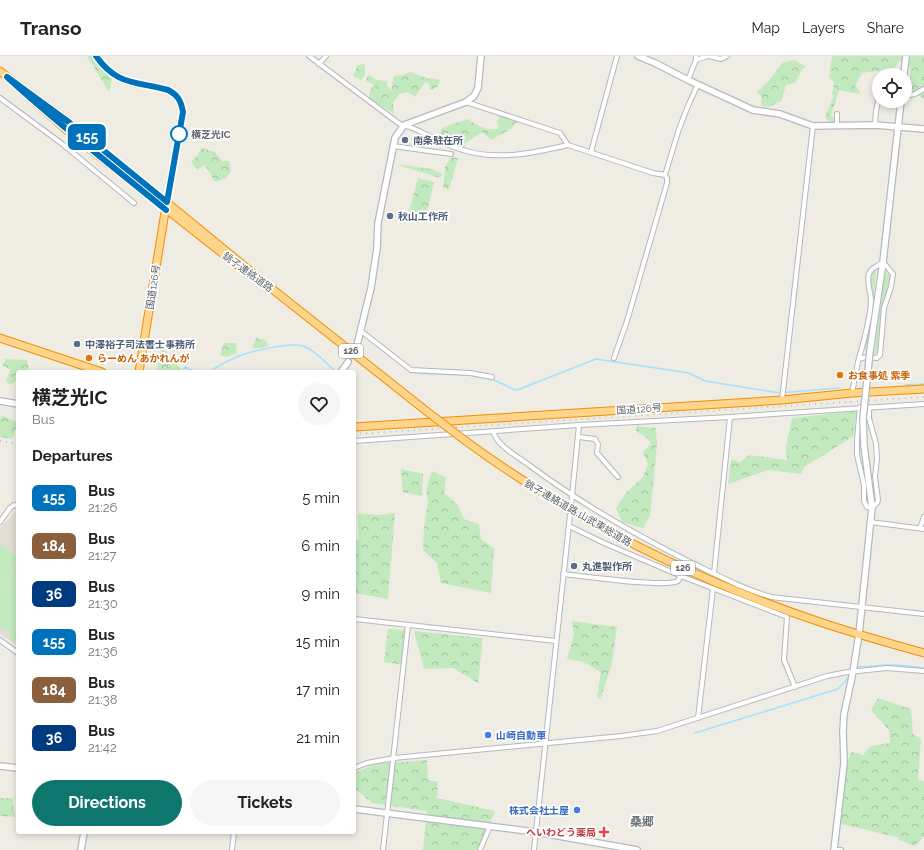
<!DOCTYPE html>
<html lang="en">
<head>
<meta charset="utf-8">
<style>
	:root { --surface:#fff; --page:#f6f6f6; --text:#222; --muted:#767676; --line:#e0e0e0; --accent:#0f766e }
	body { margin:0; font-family:Raleway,"Noto Sans JP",sans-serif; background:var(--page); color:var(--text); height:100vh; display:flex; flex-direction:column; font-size:15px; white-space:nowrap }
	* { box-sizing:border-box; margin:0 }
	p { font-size:13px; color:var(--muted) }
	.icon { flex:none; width:22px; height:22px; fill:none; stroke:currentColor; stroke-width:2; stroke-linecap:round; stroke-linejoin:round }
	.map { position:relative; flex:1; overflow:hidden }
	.side { position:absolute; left:16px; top:314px; width:340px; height:464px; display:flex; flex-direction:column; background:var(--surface); border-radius:4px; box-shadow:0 2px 6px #0003 }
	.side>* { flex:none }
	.badge { padding:0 8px; border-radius:6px; font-size:14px; line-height:26px }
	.tools { position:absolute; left:872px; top:12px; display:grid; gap:8px }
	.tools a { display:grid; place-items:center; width:40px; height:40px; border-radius:50%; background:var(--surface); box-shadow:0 2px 6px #0003; font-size:20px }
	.map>.badge { position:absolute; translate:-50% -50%; box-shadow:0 0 0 2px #fff }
	h2 { padding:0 16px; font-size:15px; line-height:36px }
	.round { display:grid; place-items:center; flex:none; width:42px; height:42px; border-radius:21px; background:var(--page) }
	.overview { display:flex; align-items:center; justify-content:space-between; height:68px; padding:0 16px }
	h1 { font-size:19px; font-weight:700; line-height:30px }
	.button { display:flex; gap:8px; margin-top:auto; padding:8px 16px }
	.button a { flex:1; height:46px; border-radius:24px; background:var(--accent); color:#fff; font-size:16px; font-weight:700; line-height:46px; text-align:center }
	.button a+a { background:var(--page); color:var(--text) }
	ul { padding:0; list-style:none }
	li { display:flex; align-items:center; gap:12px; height:48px; padding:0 16px }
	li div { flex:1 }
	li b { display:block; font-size:15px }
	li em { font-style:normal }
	li .badge { min-width:44px; font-weight:700; text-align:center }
	header { display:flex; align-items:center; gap:24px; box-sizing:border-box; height:56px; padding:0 20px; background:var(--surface); border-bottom:1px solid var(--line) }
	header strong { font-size:19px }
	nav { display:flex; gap:22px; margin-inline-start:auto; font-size:14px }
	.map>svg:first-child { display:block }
</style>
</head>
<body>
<header>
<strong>Transo</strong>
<nav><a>Map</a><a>Layers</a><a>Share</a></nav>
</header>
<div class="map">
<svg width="924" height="794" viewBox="0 0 924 794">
	<defs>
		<pattern id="forest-crowns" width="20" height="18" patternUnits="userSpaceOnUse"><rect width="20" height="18" fill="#c3e9be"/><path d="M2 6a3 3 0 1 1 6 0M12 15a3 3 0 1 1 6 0" fill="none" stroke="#a2c09e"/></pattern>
	</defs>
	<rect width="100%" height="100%" fill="#efece4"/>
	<!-- education -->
	<polygon fill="#e2ddd4" points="16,456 18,458 18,590 0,578 0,472 5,466 6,466 14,457"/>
	<!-- green -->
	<g fill="#c3e9be">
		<polygon points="876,215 868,297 865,293 871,235 870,224 873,217"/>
		<path d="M885 216 889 218C892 226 889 230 887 237 881 256 880 275 879 295L875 298H874Z"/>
		<polygon points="0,488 18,501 18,507 0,532"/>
		<polygon points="18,509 18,580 14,585 8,580 10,575 0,571 0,534"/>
	</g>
	<!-- forest -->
	<g fill="url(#forest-crowns)">
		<polygon points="87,0 91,0 98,11 112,22 109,36"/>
		<polygon points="832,0 924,0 924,43 910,34 910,11 900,5 893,13 862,17 855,30 860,35 859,38 839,34 831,59 836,65 835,67 830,66 825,61 834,39 832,39 834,26 829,22"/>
		<path d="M795 4 806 11 802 13 795 27 786 29 781 45 769 51 761 50 762 40 756 36C767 28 775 18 782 7Z"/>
		<polygon points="365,8 365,18 361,24 353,20 358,9"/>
		<polygon points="410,16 429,23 431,22 440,24 438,30 432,34 429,33 430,28 425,26 415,41 408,36 399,38 393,47 394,58 369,42 371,32 375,30 373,28 366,25 368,19 371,20 376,24 387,25 387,30 391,34 394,20 403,19"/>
		<path d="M500 59 518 65 511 73 491 84 482 76 464 88 466 92 443 84 440 78 442 72 467 63C478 69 486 76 499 72L497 65Z"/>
		<polygon points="201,92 215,96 222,105 229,105 231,115 226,122 215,126 205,109 197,114 191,106 198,99"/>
		<polygon points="451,101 458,102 449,133 443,132 445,111"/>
		<polygon points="396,108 432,113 442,118 440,122"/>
		<polygon points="418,122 434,126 426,160 409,155"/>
		<polygon points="256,282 265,284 269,289 261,292 252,292"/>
		<polygon points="224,287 237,287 236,297 227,301 220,299"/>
		<polygon points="161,294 165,294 181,313 180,316 156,316"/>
		<polygon points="6,303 27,304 29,316 18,316 18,326 16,324 11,329 6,326 10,314 2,309"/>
		<polygon points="857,355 853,380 824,399 805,410 801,418 768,414 728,428 731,404 735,404 739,407 749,399 787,404 786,391 792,362"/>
		<polygon points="2,359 18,367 12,383 0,381 0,363"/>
		<polygon points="637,370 656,372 657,388 650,460 643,472 622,466 616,452 627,436 643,421 648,408 643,396 651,388 647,382 636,375"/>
		<polygon points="401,413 423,418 422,440 403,436"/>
		<path d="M433 415 446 422 444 437 457 448 464 463 479 468 481 483 494 492 491 537 441 527 437 507 423 494 424 471 428 445C425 437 428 421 433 415Z"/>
		<polygon points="358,457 378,459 395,457 388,543 354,537 354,483 359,484"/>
		<polygon points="572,565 617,571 612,607 600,644 597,640 601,616 583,606 567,603 574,579"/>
		<polygon points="388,573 408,574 404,609 384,606"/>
		<polygon points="414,575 483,582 478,627 453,612 424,613"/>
		<polygon points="878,642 911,653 913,678 921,683 918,723 924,726 924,780 915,790 899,784 897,781 841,768 846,708 851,696 863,699 871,690 890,687 889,674 871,654"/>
		<polygon points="427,704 428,724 438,726 437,742 495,755 479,794 423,794 427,755 372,747 354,732 354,717 375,708"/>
		<polygon points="0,742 12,742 15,761 0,760"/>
	</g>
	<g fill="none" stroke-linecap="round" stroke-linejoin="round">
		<!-- stream -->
		<g stroke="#a4e1ff" stroke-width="1.5">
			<polyline points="182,316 185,311 196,316"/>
			<path d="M209 316C218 310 229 304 239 300 252 295 289 286 303 290 315 294 326 307 335 315"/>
			<polyline points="414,317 464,319"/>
			<polyline points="474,320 494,324 513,333 517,334 596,303 689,317 705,325 780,337 839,332"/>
			<polyline points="906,329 924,328"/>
			<polyline points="856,614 860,610 865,611 885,609 897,609 924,612"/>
			<polyline points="695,677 838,633 849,621"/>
		</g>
		<!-- secondary-tunnel -->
		<polyline stroke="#cac9c4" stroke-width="5.5" stroke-dasharray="5.5 3" stroke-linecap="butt" points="348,306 357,289"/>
		<!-- street casing -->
		<g stroke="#b4b8bc" stroke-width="6">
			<g id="street">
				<path d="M309 0 401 69 410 71C427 78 445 89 463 94 497 105 534 97 568 89L560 77 466 46"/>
				<polyline points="709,0 721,3 727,0"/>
				<polyline points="696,4 708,0"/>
				<polyline points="319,8 326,0"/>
				<polyline points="688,24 696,4 696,0"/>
				<polyline points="905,40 915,38 924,33"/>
				<polyline points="0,42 61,87 134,147"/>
				<polyline points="837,58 837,70"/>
				<polyline points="875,69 876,55 879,41"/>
				<polyline points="568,89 653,117 665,119"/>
				<polyline points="393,90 451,98"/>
				<polyline points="591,96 617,0"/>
				<polyline points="361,275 411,314 470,317 492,321"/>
				<polyline points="614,302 627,265 667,127 667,122 665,119 679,73 688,50 698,28"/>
				<path d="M852 337 858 306C863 287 870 266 871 245 871 236 866 226 869 218 871 211 878 211 883 206L893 218 891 231 884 252 880 299 877 302 866 301 859 303"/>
				<polyline points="782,344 813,70"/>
				<polyline points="860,351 857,383 857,399 864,429 864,445 867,451 872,452 877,447 878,444 875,421 877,403 876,388 869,362 869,351"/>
				<path d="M493 375C497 390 517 400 529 409 580 447 634 478 690 506 717 519 743 533 771 541L924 558"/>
				<polyline points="579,381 595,383 598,388 597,397 618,421"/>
				<polyline points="354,385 579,369 730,361 924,348"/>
				<polyline points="571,450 579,369"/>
				<polyline points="0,466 10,452 14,449 18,450"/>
				<polyline points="870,466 924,473"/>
				<polyline points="569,470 604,487 681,520"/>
				<polyline points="920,472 924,461"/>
				<polyline points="714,517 730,361"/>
				<path d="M563 518C583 520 664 532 678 525L681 520 787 561 784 604 795 631"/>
				<polyline points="354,563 556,585"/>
				<polyline points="0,584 18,597"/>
				<polyline points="698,662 713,533"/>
				<polyline points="354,712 367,707 394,702 621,680 657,675 827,620 848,616 887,612 924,615"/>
				<polyline points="232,794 234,776"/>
				<polyline points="383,794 408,569"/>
				<polyline points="480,794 490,770"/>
				<polyline points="534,794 570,459"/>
				<polyline points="834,794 841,794"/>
			</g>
		</g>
		<!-- secondary casing -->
		<g stroke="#b5babf" stroke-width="8">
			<g id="secondary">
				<path d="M95 0C117 30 136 25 168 34 178 39 181 45 183 56L167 146"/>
				<polyline points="638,0 655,7 688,24 753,54 780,58 813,70 875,69 924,73"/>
				<polyline points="904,19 906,0"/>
				<polyline points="357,289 371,232 377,192 378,167 395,82 404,69 466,46 474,40 478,32 481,0"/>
				<polyline points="870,295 883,206 901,45"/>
				<polyline points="341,316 348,306"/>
				<polyline points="0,345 18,348"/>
				<polyline points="0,710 18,712"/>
				<polyline points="354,753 536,776 637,794"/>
				<polyline points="81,794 84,776"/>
				<polyline points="834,794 844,707 843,675 844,658 853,616 859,578 872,452 864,389"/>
			</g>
		</g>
		<!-- highway casing -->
		<g stroke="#f38d00" stroke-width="9">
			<g id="highway">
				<polyline points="0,15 11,24"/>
				<polyline points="7,21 70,67 276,236 425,354"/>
				<polyline points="27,39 71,78 241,212"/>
				<polyline points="0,282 102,316"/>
				<polyline points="139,316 166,150"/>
				<polyline points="354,371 782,344 852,337 924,333"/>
				<path d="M463 383C570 462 690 522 817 565 852 577 888 587 924 597"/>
			</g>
		</g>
		<!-- street -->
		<use href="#street" stroke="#fff" stroke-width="4"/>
		<!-- secondary -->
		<use href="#secondary" stroke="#fff" stroke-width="5.5"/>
		<!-- highway -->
		<use href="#highway" stroke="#ffd58b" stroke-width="7"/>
		<!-- rail -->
		<g stroke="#b3b4b5" stroke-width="1.5" stroke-dasharray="1 5" stroke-linecap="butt">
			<polyline points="354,378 924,341"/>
			<polyline points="0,385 18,388"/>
		</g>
		<!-- secondary-bridge casing -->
		<g stroke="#b5babf" stroke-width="8" stroke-linecap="butt">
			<polyline id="secondary-bridge" points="864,389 863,362 870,295"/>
		</g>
		<!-- highway-bridge casing -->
		<g stroke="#f38d00" stroke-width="9" stroke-linecap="butt">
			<polyline id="highway-bridge" points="425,354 463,383"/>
		</g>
		<!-- secondary-bridge -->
		<use href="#secondary-bridge" stroke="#fff" stroke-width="5.5"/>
		<!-- highway-bridge -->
		<use href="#highway-bridge" stroke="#ffd58b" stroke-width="7"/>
	</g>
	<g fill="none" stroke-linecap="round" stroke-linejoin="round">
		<!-- line casing -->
		<g stroke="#fff" stroke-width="9">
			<path id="line" d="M96 0C117 30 136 25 168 34 178 39 181 45 183 56L167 146 70 67 7 21C58 68 112 110 166 154"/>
		</g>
		<!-- line -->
		<use href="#line" stroke="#0072bc" stroke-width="6"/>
	</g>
	<!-- markers -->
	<circle fill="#fff" stroke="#0072bc" stroke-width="2" cx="179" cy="78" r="8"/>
	<g fill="#5c6f8a" stroke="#fff" stroke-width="1.5">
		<circle cx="405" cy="84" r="4"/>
		<circle cx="390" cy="160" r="4"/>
		<circle cx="77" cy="288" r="4"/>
		<circle cx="574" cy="510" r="4"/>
	</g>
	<g fill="#e8710a" stroke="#fff" stroke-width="1.5">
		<circle cx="89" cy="302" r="4"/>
		<circle cx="840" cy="319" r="4"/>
	</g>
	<g fill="#3f7fe0" stroke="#fff" stroke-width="1.5">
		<circle cx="488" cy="679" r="4"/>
		<circle cx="577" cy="754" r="4"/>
	</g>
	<path fill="#e0444e" stroke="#fff" stroke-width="1.5" d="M602 770h4v4h4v4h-4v4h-4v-4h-4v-4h4z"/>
	<g text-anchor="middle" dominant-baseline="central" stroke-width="3.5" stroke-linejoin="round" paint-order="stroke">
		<!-- shield labels -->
		<g fill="#fff" stroke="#8d9093" stroke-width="1">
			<rect x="339" y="288" width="24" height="14" rx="3"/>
			<rect x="671" y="505" width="24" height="14" rx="3"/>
		</g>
		<g font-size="9" font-weight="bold" fill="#5c6165">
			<text x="351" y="295">126</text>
			<text x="683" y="512">126</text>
		</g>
		<!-- stop labels -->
		<g font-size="10" font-weight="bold" fill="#5c6165" stroke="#fff" text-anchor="start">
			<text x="191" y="78">横芝光IC</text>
		</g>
		<!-- service labels -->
		<g font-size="10" font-weight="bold" fill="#4e5e75" stroke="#fff" text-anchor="start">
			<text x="413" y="84">南条駐在所</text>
			<text x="398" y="160">秋山工作所</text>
			<text x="85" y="288">中澤裕子司法書士事務所</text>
			<text x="582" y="510">丸進製作所</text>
		</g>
		<!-- street labels -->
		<g font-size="10" fill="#5c6165" stroke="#fff">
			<text transform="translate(248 216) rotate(36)">銚子連絡道路</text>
			<text transform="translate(153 231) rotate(-81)">国道126号</text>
			<text transform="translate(639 353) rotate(-4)">国道126号</text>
			<text transform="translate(578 457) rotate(30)">銚子連絡道路;山武東総道路</text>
		</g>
		<!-- food labels -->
		<g font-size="10" font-weight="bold" fill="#c56008" stroke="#fff" text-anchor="start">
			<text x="97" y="302">らーめん あかれんが</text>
			<text x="848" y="319">お食事処 紫季</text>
		</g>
		<!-- shop labels -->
		<g font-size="10" font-weight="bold" fill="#366cbe" stroke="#fff" text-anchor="start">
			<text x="496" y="679">山崎自動車</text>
			<text x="569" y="754" text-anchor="end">株式会社土屋</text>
		</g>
		<!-- health labels -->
		<g font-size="10" font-weight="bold" fill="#be3a42" stroke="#fff" text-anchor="end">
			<text x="596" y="776">へいわどう薬局</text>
		</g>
		<!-- quarter labels -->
		<g font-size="12" font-weight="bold" fill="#6d7377" stroke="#fff">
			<text x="642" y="766">桑郷</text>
		</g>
	</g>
</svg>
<div class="tools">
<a><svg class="icon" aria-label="locate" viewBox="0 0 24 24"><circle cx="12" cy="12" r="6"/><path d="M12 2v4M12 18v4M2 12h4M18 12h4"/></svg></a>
</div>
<b class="badge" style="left:87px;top:81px;background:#0072bc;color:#fff">155</b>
<section class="side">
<div class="overview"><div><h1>横芝光IC</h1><p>Bus</p></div><a class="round"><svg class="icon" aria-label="heart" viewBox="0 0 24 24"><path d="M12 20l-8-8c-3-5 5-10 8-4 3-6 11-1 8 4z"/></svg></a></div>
<h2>Departures</h2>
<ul>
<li><span class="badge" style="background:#0072bc;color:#fff">155</span><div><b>Bus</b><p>21:26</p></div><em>5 min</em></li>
<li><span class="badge" style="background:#8b5e3c;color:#fff">184</span><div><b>Bus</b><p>21:27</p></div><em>6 min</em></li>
<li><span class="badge" style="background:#003b80;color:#fff">36</span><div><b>Bus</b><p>21:30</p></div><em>9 min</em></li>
<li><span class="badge" style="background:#0072bc;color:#fff">155</span><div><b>Bus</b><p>21:36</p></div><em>15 min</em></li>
<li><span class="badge" style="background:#8b5e3c;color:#fff">184</span><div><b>Bus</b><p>21:38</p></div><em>17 min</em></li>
<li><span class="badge" style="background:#003b80;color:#fff">36</span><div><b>Bus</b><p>21:42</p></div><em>21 min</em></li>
</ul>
<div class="button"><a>Directions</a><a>Tickets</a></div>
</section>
</div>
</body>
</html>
